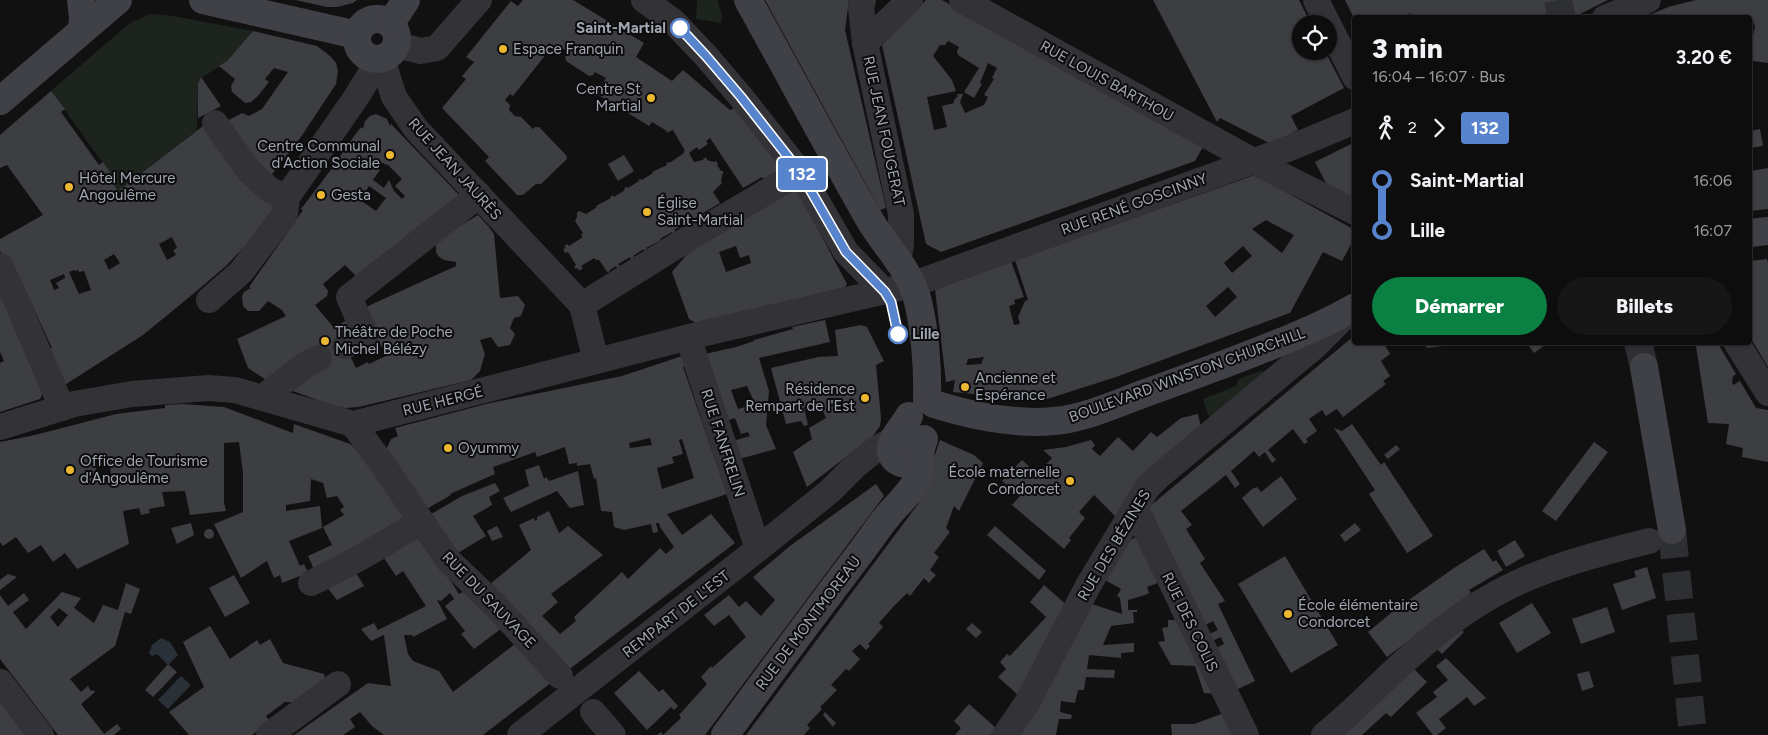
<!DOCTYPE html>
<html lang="fr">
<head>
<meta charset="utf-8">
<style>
	:root { --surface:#0d0d0e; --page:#161617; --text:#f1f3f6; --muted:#9a9c9e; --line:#2d2d2e; --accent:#0b8043 }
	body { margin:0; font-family:Figtree,sans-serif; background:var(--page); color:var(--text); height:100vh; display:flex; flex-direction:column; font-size:19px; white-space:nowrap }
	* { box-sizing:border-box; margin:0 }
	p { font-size:16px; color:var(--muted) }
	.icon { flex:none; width:28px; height:28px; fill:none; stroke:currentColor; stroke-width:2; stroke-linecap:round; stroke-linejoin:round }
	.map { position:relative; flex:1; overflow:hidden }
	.sheet { position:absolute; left:1352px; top:15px; width:400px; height:330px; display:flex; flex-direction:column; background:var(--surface); border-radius:5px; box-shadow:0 1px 4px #0004,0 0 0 1px var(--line) }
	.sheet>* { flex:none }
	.badge { padding:0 10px; border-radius:4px; font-size:18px; line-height:32px }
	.buttons { position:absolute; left:1292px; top:15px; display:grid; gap:10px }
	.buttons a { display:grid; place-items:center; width:45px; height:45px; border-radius:50%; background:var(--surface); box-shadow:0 1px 4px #0004,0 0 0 1px var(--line); font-size:25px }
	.map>.badge { position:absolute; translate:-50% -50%; box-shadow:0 0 0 2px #fff }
	.legs { display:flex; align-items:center; gap:8px; height:55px; padding:0 20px; font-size:16px }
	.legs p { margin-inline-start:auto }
	.head { display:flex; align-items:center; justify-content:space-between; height:85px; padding:0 20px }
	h1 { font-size:28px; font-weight:800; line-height:38px }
	.cta { display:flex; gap:10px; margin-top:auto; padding:10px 20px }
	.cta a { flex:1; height:58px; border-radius:30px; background:var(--accent); color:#fff; font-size:20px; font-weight:800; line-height:58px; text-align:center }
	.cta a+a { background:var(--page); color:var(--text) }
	ul { padding:0 20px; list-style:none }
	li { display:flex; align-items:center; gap:18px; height:50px; font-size:19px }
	li i { display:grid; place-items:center; width:8px; height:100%; margin:0 6px; background:currentColor }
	li i::after { content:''; width:12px; height:12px; margin:-6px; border:4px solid; border-radius:50%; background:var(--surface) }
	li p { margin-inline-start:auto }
	li:first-child i { background:linear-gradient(#0000 50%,currentColor 0) }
	li:last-child i { background:linear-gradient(currentColor 50%,#0000 0) }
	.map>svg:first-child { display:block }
</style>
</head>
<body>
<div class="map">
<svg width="1768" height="735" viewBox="0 0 1768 735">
	<rect width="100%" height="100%" fill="#111112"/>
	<!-- green -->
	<g fill="#1d241e">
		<polygon points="697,0 717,0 722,15 721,23 696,19"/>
		<polygon points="151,14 173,16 253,31 227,61 200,79 198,84 197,130 118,191 113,183 116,181 51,91 130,23"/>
		<polygon points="1263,370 1264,375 1210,420 1203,399 1236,386 1239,379"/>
	</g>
	<!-- water -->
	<g fill="#2a3037">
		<polygon points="161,638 170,642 178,655 168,665 157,654 152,656 149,653 152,645"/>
		<polygon points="181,676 191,685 168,709 158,700"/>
	</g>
	<!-- building -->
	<g fill="#3d3e42" fill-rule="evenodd">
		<polygon points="295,0 357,0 353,3 337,7 327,7"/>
		<polygon points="523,0 573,0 644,43 636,57 672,81 683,70 730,110 734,108 783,167 766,181 762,177 743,188 710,138 706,141 708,144 699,150 697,147 689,153 694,162 703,160 704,158 707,158 707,160 714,162 716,161 718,164 717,165 721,171 723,171 723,174 722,175 721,182 722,183 713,192 720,203 688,222 689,223 686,225 686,223 674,230 675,232 672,233 672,232 660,239 661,240 646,248 647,249 644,251 644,249 633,256 634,257 631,259 630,257 618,264 620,266 617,268 616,266 610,270 608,273 599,260 596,260 594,258 581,266 583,268 579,271 578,268 576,269 574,267 576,265 568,252 565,253 563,249 566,248 564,246 567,244 569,246 583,237 581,235 583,233 575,221 577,217 577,213 579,211 586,214 597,207 596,206 611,198 610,197 613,195 614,197 625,190 624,188 627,187 628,188 639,181 638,180 641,179 642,180 653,173 652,172 667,165 666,163 671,162 684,153 683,152 685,151 673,130 666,133 667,131 652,122 649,126 597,94 606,78 595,72 593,75 589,76 566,61 565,57 569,52 564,49 559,50 549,43 544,51 547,53 513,96 510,94 505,100 510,105 509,110 515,116 521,117 533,129 535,127 539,127 566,155 567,159 541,184 536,184 523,195 517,195 485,161 489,157 442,108 466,79 462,76 474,62 466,57 511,1 518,6"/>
		<polygon points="765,0 849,0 845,30 886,208 880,210"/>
		<path d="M926 0H942L1203 147 1195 161 941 252 926 244 882 45ZM948 41 959 47 957 51 958 55 979 68 964 92 974 98 982 84 980 83 988 63 997 68 992 78 994 79 984 95 988 97 984 105 965 113 960 102 963 94H957L958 96 954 100V103L942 106 947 127 934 130 927 97 956 91 952 80 933 56 940 45H945Z"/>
		<polygon points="1153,0 1299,0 1311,24 1301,24 1301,51 1325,51 1344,88 1291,116 1298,130 1271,144 1220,118 1217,122"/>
		<polygon points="1345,0 1608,0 1572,18 1413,18 1411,13 1408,14 1410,18 1354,18"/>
		<polygon points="1696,0 1768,0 1768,63 1753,61 1750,48 1755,27 1753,20 1750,21 1750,18 1643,18 1668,7"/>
		<polygon points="253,31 317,46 330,56 336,63 338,71 336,84 301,137 269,178 227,121 242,113 249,116 262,109 288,72 274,68 265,79 269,82 257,97 251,102 245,103 232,92 231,86 235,79 219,66 227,61"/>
		<polygon points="201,77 221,106 198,118 198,84"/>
		<path d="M51 91 65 109 61 112 99 165 103 162 116 181 113 183 118 191 203 126 279 210 226 266 187 299 143 335 63 386 47 351 52 348 29 298 0 251V239L43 215 7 165 0 168V135ZM172 237 177 248 173 250 176 255 167 260 159 244ZM114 254 120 263 109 270 104 260ZM74 270 75 271 78 270 79 272 84 271 91 290 79 294 69 272ZM64 274 65 278 56 283 59 288 54 290 50 280Z"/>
		<path d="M376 114 387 119 390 126 391 124 460 196 455 229 478 215 489 227 494 234 500 298 518 296 525 305 521 316 514 318 510 328 515 334 510 345 498 347 491 337 480 340 485 354 480 371 471 380 359 407 345 408 331 405 271 383 248 368 237 339 286 316 282 310 268 301 259 311H248L243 306 242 296 244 292 251 288 249 287 303 210 301 209 336 163 346 147 361 127 363 129 365 121 370 116ZM372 163H383L386 165 387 164 402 179 395 186 405 196 402 199 394 191 389 180 384 188 373 180 380 170ZM369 186 386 198 376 211 360 200ZM436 243V252L438 256 444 260 456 262V266L366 307 369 321 386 356 369 364 368 362 356 368 342 340 357 330 350 318 334 328 315 305 327 296 328 291 323 284 345 265 358 278Z"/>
		<polygon points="1760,129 1763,146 1750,148 1750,131"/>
		<polygon points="1355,142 1355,199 1326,183 1315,162"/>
		<polygon points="624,155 634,171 618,181 608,164"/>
		<polygon points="1768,168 1768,209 1750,211 1750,171"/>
		<path d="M1255 175 1355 230V237L1342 261 1323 252 1290 313 1116 377 1044 400H1032L953 392 955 380 946 382 935 289 1011 261 1024 297 1014 300 1015 304 1009 306 1014 325 1020 324 1018 317 1025 301 1028 300 1015 260ZM1266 220 1294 235 1282 253 1252 229ZM1243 246 1252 256 1232 273 1224 263ZM1228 287 1237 297 1215 317 1206 306ZM984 357 981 364 966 365 968 359Z"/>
		<path d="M794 184 847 284 845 287 698 324 689 319 672 272 695 245ZM736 246 740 258 749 255 751 263 726 272 719 252Z"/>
		<polygon points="1767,259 1768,263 1768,367 1750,337 1750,261"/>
		<polygon points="0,288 45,388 40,399 0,412 0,363 4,361 0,352"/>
		<path d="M825 320 830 342 759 358 769 391 766 425 776 449 739 459 733 441 750 436 748 432 741 434 735 418 726 421 705 354 736 347 754 341V340L793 329 792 327ZM747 386 755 404 738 409 731 390Z"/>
		<polygon points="861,325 867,327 884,361 876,365 881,418 880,426 873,436 807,487 793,452 812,439 809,428 826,418 820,404 804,407 808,425 804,426 801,421 786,424 771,368 818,357 838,356 835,330"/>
		<polygon points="1355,335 1355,342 1383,342 1390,354 1381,361 1390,376 1383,381 1386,384 1343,417 1337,409 1326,416 1322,410 1309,419 1317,431 1306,439 1308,442 1304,444 1293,429 1268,450 1276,460 1272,463 1265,452 1259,457 1254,451 1231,471 1240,484 1235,488 1226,475 1181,511 1192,525 1186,529 1205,559 1200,563 1225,601 1218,604 1255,681 1236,690 1216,648 1224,644 1221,637 1212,641 1209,634 1218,630 1213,621 1205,625 1149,507"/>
		<polygon points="1424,342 1452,342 1450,345 1427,348"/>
		<polygon points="1526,342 1549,342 1534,353"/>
		<polygon points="1701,342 1717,342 1736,374 1733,376 1732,382 1733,385 1740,381 1756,408 1768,410 1768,462 1742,457 1743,448 1726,444 1729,424 1708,423 1696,346"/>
		<path d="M682 356 685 366 683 367 727 494 667 514 682 535 711 514 735 543 567 671 489 585 531 550 519 525 534 518 535 521 537 520V517L549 511 559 533 568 526 603 555 551 594 558 602 542 616 560 634 576 621 574 617 622 572 628 579 660 548 666 554 674 547 660 527 659 523H656L658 532 653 533 651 524 624 530 614 527 612 512 601 511 596 478 594 479 590 464 577 466V463L569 464 565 447 537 457 535 452 493 467 495 474 450 494 451 495 423 511 386 450 391 439 398 436 395 428 486 404 622 376ZM650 438 652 445 630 448 629 443ZM682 439 694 478 662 489 657 468 674 463 672 457 683 454 679 440Z"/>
		<path d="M183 404 224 407 293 433 294 424 350 444 369 461 410 518 316 574 308 556 332 545 323 527 344 515 340 510 344 507 337 496 327 498 323 483 311 479 310 501 286 505V511L320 506 322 528 289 541 300 566 304 564 308 573 282 583 280 575 274 578 267 561 241 578 214 524 243 512V473L239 442 224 443V502L226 511 190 515 185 491 162 492 165 506 149 509 150 513 141 515 139 508 123 511 129 544 77 569 65 553 53 562 41 545 28 553 16 537 3 546 0 542V442L35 435 116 414 165 408V405ZM104 458 105 462 110 461 111 477 97 478 95 460Z"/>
		<polygon points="1198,414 1201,428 1117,518 1094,495 1079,512 1085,518 1069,538 1071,540 1064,549 1012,505 1020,496 1002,481 1022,460 1037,474 1052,458 1043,450 1066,447 1091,440 1095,445 1092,449 1100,456 1118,437 1133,451 1151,432 1157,437 1181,418"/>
		<polygon points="1352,424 1381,465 1384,462 1433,536 1407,553 1369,494 1375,490 1334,428 1342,431"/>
		<polygon points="940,440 974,455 983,463 959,511 954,506 946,528 950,532 934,553 939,557 930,570 936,575 929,583 924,578 910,596 907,593 894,606 879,623 883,627 868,644 870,646 866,650 860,644 852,651 860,659 849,671 846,669 831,685 837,690 820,707 822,709 807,725 810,728 804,735 746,735 918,504"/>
		<polygon points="1594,442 1608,452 1556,521 1542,511"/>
		<polygon points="1396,445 1400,449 1388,459 1384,455"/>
		<polygon points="539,465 544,479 546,477 549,481 578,471 584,505 570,508 557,491 511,512 503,498 529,486 525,470"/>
		<polygon points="1281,476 1297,499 1263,527 1242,498 1252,489 1257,487 1261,492"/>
		<polygon points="495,483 500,491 489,497 492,505 473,516 486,536 453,556 426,517 462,496"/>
		<polygon points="876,484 884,496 705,735 657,735 661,732 663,735 681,718 679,715 707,684 701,677 711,666 712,668 746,637 729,615 714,626 704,615 729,595 739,607 746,601 761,616 775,600 753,577 790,546"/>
		<polygon points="191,523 194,535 177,544 171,528"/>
		<polygon points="1355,523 1361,530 1345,542 1340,535"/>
		<polygon points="497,526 503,537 492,541 487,531"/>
		<polygon points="995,526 1046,571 1039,580 987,535"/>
		<circle cx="209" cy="534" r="5"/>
		<polygon points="418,530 459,594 466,590 502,628 474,649 461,634 465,631 445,606 454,599 450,593 441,601 437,600 447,619 413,637 412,635 404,635 408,654 413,661 439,671 453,692 515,644 552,682 483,735 384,735 372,726 360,712 350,719 355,727 343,735 294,735 368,683 391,686 384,635 371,641 361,629 374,623 378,630 426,606 403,571 396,576 382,555"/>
		<polygon points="1141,535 1163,581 1147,587 1149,593 1145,595 1128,600 1128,610 1137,610 1137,612 1133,612 1134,623 1111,626 1103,645 1134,643 1134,652 1121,653 1121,658 1089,655 1087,669 1115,670 1114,678 1086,677 1084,690 1078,690 1075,703 1061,701 1060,712 1072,715 1071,719 1059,719 1056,735 1018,735 1092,604 1122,614 1120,598 1117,596 1121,589 1105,580 1127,541"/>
		<polygon points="1515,540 1525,556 1506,567 1497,551"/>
		<polygon points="1484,549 1493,562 1496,560 1503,570 1469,590 1471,593 1387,657 1368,632 1396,609 1454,568"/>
		<polygon points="1285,556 1338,645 1291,673 1238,584"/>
		<polygon points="1647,567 1656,598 1622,610 1613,584 1636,577 1634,571"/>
		<polygon points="355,571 364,586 337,600 326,586"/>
		<polygon points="8,574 17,577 0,590 0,580"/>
		<polygon points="234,575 250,603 225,617 209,588"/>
		<path d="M126 583 140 589 131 614 125 612 115 646 70 679 81 692 88 686 91 691 93 690 95 692 81 704 104 734 117 724 121 729 114 735H58L0 659V595L8 606 24 593 29 600 13 612 26 629 62 592 81 598 74 608 94 623 103 605 118 610ZM59 608 68 615 58 627 50 617Z"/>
		<polygon points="1044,585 1068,606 1018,695 998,677 1006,669 1000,662 1007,654 1010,656 1046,617 1030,602"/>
		<polygon points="1532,603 1551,633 1517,653 1499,623"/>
		<polygon points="1607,607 1615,632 1581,644 1572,619"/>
		<polygon points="1176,608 1217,694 1204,693 1195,666 1171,665 1158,642 1165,641 1162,628 1168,627 1168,620 1175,620 1170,610"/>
		<polygon points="972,623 982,632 976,638 966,629"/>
		<polygon points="210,626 230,659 257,640 260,645 270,639 283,663 324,674 326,682 297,702 285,702 266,716 270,722 252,735 189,735 169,712 204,687 183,642"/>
		<polygon points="1457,626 1464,632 1442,654 1432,644"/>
		<polygon points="1446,658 1486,698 1474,706 1467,697 1439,719 1446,728 1437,735 1433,735 1416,713 1437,697 1433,692 1448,680 1436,666"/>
		<polygon points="168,664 177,672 153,697 145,690"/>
		<polygon points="1410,665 1427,682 1391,717 1386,713 1362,735 1339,735"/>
		<polygon points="639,671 659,692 663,689 678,706 674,710 671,707 647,730 614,693"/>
		<polygon points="1589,671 1594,687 1582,691 1577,674"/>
		<polygon points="0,700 27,735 0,735"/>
		<polygon points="969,704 996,728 991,735 955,735 961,728 954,721"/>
		<polygon points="825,712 836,723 833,727 823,715"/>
		<polygon points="1227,712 1238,735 1172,735 1171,724 1194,724"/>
	</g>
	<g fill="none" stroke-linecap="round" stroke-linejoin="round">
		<!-- secondary-tunnel -->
		<g stroke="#2e2f32" stroke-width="28" stroke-dasharray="28 14" stroke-linecap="butt">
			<polyline points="1558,0 1562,18"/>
			<polyline points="1638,342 1644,367"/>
			<polyline points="1672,530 1693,735"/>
		</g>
		<!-- street -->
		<g stroke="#323237" stroke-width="26">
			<polyline points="644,0 673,21 706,56 741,97 800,172 846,252 885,292"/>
			<polyline points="863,0 861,8 865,43 901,214 901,245 898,262"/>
			<polyline points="962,0 1253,161 1355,212"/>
			<polyline points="1316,0 1328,24"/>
			<polyline points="1605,18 1648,0"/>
			<polyline points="1329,26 1355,77"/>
			<polyline points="865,43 910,0"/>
			<polyline points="396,45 421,51 437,48 479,0"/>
			<polyline points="382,59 394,97 416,129 582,305 596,361"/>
			<polyline points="215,123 249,171 270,190 287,197"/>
			<polyline points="0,266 14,295 62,408"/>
			<polyline points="209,300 241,272 285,214 287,197 355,99 370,75 376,59"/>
			<polyline points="582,305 689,238 800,172"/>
			<polyline points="688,337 758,549"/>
			<polyline points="1736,342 1768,393"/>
			<polyline points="345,346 366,336 349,297 479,195"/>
			<polyline points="263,397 307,364 319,358"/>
			<polyline points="353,424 383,465 448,560 496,606 560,676"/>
			<polyline points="0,427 74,404 132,394 208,388 235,390 353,424 701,334 911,285 1290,148 1355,121"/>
			<polyline points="1135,508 1246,735"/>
			<path d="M311 583C349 565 385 544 421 521"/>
			<polyline points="0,682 41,735"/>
			<polyline points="593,712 613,735"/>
			<polyline points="269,735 338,684"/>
			<polyline points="520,735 758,549 830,491 854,467 876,449 894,439"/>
			<polyline points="1005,735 1027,703 1089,584 1147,488 1158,477 1314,347 1347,314"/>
			<path d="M1324 735C1356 710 1383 679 1414 653 1445 625 1483 598 1521 581 1562 563 1605 552 1649 541"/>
		</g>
		<!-- secondary -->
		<g stroke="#404147" stroke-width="28">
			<polyline points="81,0 83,17 82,30"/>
			<polyline points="203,0 357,35"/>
			<path d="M748 0C788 72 827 145 868 217 883 244 909 268 917 298 925 328 928 370 927 400"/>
			<circle cx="377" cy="39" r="20"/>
			<polyline points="391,23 406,0"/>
			<polyline points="0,101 118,0"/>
			<polyline points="1750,233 1768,231"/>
			<polyline points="1644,367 1672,530"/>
			<path d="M934 404C972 416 1013 425 1054 421 1087 418 1120 402 1151 391 1187 378 1223 365 1258 351 1292 338 1324 325 1355 307"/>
			<path d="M909 416C904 425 893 436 891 446 888 459 904 469 914 460 919 456 922 445 924 439"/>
			<path d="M725 735C771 672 817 610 864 548 873 536 881 523 891 512 901 501 911 492 917 479 922 467 925 434 905 435 901 435 898 437 894 439"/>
		</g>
	</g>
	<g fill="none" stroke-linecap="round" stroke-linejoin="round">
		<!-- line-1 casing -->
		<g stroke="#fff" stroke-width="11">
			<polyline id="line-1" points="680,28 706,56 741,97 800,172 846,252 885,292 891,302 898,334"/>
		</g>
		<!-- line-1 -->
		<use href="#line-1" stroke="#5784cc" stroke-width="8"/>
	</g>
	<!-- markers -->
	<g fill="#fff" stroke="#5784cc" stroke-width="2.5">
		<circle cx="680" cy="28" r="9"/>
		<circle cx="898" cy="334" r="9"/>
	</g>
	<g fill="#ecb82f" stroke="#0c0c0d" stroke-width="2">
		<circle cx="503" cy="49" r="5"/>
		<circle cx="651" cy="98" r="5"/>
		<circle cx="390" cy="155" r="5"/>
		<circle cx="69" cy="187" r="5"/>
		<circle cx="321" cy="195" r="5"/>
		<circle cx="647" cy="212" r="5"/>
		<circle cx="325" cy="341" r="5"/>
		<circle cx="965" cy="387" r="5"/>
		<circle cx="865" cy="398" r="5"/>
		<circle cx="448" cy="448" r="5"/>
		<circle cx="70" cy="470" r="5"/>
		<circle cx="1070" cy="481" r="5"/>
		<circle cx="1288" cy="614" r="5"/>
	</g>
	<g text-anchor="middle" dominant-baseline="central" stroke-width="4" stroke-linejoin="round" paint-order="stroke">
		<!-- stop labels -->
		<g font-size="15" font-weight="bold" fill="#a2a6b2" stroke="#0c0c0d" text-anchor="end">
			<text x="666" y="28">Saint-Martial</text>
			<text x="912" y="334" text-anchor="start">Lille</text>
		</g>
		<!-- poi labels -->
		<g font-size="15" fill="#a2a6b2" stroke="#0c0c0d" text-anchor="start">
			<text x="513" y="49">Espace Franquin</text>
			<text x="641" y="89" text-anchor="end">Centre St<tspan x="641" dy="17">Martial</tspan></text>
			<text x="380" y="146" text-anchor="end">Centre Communal<tspan x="380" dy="17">d'Action Sociale</tspan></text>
			<text x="79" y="178">Hôtel Mercure<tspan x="79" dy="17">Angoulême</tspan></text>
			<text x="331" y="195">Gesta</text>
			<text x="657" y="203">Église<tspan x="657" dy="17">Saint-Martial</tspan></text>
			<text x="335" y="332">Théâtre de Poche<tspan x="335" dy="17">Michel Bélézy</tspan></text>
			<text x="975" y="378">Ancienne et<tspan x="975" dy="17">Espérance</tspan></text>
			<text x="855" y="389" text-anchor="end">Résidence<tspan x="855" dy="17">Rempart de l'Est</tspan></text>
			<text x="458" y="448">Oyummy</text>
			<text x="80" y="461">Office de Tourisme<tspan x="80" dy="17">d'Angoulême</tspan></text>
			<text x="1060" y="472" text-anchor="end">École maternelle<tspan x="1060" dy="17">Condorcet</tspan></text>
			<text x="1298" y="605">École élémentaire<tspan x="1298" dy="17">Condorcet</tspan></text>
		</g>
		<!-- street labels -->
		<g font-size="15" fill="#a2a6b2" stroke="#0c0c0d">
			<text transform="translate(1107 81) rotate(29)">RUE LOUIS BARTHOU</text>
			<text transform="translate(884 131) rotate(78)">RUE JEAN FOUGERAT</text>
			<text transform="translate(455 169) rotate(48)">RUE JEAN JAURÈS</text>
			<text transform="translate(1134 204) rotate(-20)">RUE RENÉ GOSCINNY</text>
			<text transform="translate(1187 375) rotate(-20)">BOULEVARD WINSTON CHURCHILL</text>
			<text transform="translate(443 401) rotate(-14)">RUE HERGÉ</text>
			<text transform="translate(723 443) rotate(72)">RUE FANFRELIN</text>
			<text transform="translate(1114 545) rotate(-59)">RUE DES BÉZINES</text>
			<text transform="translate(489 600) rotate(46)">RUE DU SAUVAGE</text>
			<text transform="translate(676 614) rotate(-38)">REMPART DE L'EST</text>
			<text transform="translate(1190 622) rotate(64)">RUE DES COLIS</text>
			<text transform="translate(808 623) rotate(-53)">RUE DE MONTMOREAU</text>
		</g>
	</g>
</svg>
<div class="buttons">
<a><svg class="icon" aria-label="locate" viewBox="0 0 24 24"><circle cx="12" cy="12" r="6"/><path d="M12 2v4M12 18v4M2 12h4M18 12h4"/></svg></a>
</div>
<b class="badge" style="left:802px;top:174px;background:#5784cc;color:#fff">132</b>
<section class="sheet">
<div class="head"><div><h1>3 min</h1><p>16:04 – 16:07 · Bus</p></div><b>3.20 €</b></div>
<div class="legs"><svg class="icon" aria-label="walk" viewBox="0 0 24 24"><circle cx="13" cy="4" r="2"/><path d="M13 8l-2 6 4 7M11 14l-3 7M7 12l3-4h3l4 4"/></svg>2<svg class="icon" aria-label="forward" viewBox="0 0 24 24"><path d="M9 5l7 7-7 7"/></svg><b class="badge" style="background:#5784cc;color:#fff">132</b></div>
<ul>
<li><i style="color:#5784cc"></i><b>Saint-Martial</b><p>16:06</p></li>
<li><i style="color:#5784cc"></i><b>Lille</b><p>16:07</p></li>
</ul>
<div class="cta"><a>Démarrer</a><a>Billets</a></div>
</section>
</div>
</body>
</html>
